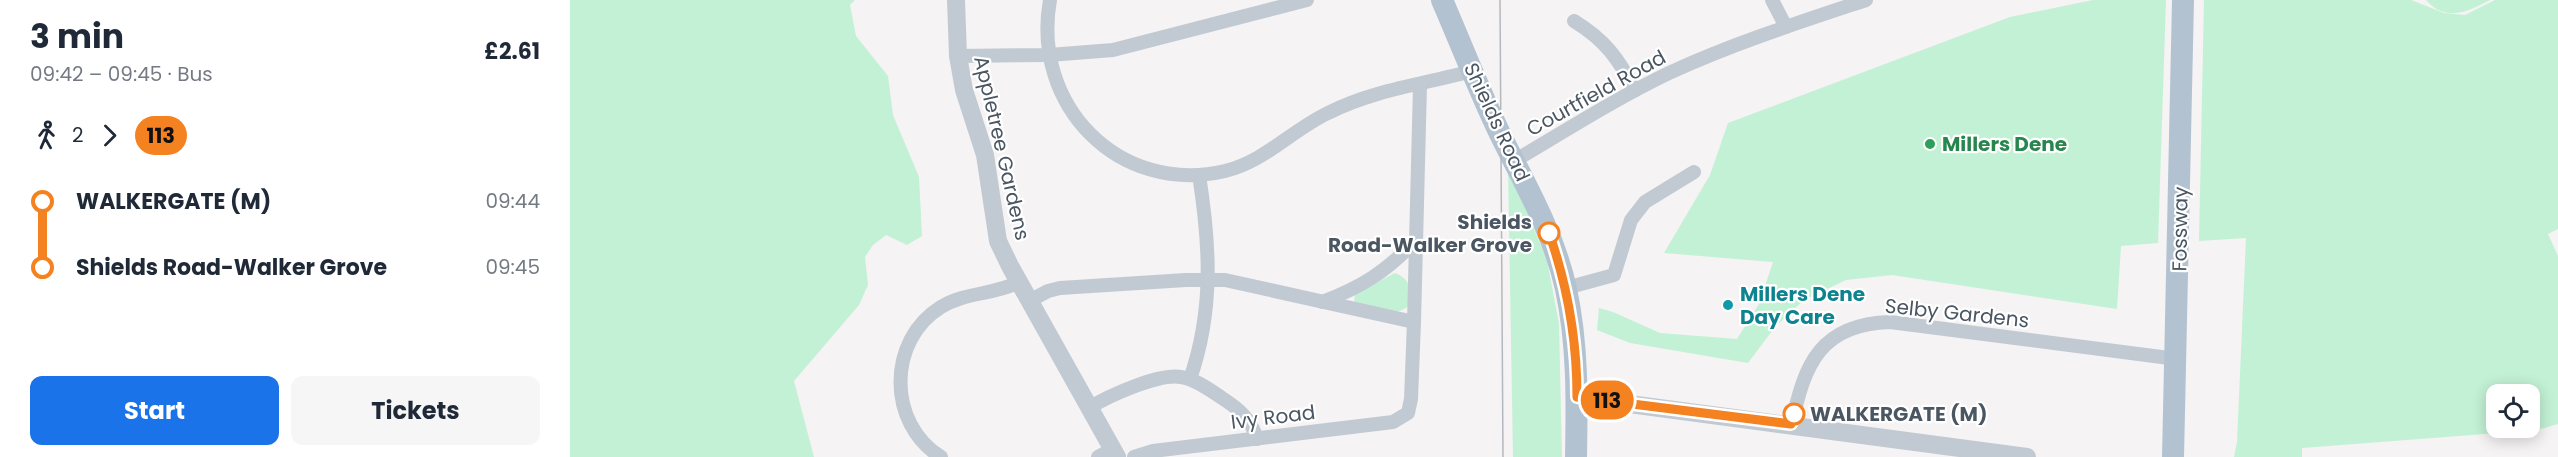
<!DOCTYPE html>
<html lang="en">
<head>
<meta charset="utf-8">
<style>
	:root { --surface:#fff; --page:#f6f6f7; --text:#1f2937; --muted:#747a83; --accent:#1a73e8 }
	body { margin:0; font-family:Poppins,sans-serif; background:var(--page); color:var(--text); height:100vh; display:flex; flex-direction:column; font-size:22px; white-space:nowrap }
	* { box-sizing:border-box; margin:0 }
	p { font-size:20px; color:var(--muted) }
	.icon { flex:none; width:33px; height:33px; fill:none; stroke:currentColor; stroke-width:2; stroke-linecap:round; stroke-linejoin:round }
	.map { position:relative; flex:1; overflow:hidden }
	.side { display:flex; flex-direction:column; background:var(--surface); width:570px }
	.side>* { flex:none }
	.badge { padding:0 12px; border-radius:20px; font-size:21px; line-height:39px }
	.buttons { position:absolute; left:1916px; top:384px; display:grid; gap:12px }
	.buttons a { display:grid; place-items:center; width:54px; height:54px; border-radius:12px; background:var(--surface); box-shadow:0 3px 15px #0003; font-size:30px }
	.map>.badge { position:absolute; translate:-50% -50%; box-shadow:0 0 0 3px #fff }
	.legs { display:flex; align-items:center; gap:9px; height:66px; padding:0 30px; font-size:20px }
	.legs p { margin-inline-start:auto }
	.headline { display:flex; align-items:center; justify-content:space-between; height:102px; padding:0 30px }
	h1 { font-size:33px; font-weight:700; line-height:45px }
	.primary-button { display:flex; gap:12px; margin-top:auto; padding:12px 30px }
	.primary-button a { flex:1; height:69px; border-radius:12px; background:var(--accent); color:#fff; font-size:24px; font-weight:700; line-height:69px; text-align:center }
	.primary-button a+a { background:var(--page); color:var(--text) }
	ul { padding:0 30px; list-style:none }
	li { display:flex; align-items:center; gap:21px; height:66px; font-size:22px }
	li i { display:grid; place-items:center; width:9px; height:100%; margin:0 8px; background:currentColor }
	li i::after { content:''; width:15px; height:15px; margin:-8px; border:4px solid; border-radius:50%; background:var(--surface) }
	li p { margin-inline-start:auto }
	li:first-child i { background:linear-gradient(#0000 50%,currentColor 0) }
	li:last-child i { background:linear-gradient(currentColor 50%,#0000 0) }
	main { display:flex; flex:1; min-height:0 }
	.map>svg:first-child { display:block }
</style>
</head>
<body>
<main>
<section class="side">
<div class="headline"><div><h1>3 min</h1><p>09:42 – 09:45 · Bus</p></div><b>£2.61</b></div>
<div class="legs"><svg class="icon" aria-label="walk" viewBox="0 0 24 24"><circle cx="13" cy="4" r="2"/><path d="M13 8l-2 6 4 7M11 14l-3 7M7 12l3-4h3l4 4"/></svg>2<svg class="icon" aria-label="forward" viewBox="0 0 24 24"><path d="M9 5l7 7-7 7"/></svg><b class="badge" style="background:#f58220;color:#111">113</b></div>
<ul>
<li><i style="color:#f58220"></i><b>WALKERGATE (M)</b><p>09:44</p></li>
<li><i style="color:#f58220"></i><b>Shields Road-Walker Grove</b><p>09:45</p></li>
</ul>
<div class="primary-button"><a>Start</a><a>Tickets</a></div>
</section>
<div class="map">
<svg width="1988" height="457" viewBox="0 0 1988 457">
	<rect width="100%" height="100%" fill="#f5f3f3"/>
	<!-- green -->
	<g fill="#c3f1d5" fill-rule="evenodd">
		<polygon points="0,0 285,0 280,5 286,36 318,76 323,115 349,177 352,236 337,245 316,235 303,245 295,257 298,285 289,305 224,381 244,457 0,457"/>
		<polygon points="1523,0 1596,0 1588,243 1551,246 1547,309 1322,275 1276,280 1234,300 1205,327 1178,363 1060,343 1027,330 1029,308 1043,312 1090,333 1167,339 1189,304 1203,262 1094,253 1140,175 1158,123 1440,17"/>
		<path d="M1634 0H1841L1874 13 1895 15 1925 0H1988V229L1978 234 1988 256V424L1967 430 1732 448V457H1664L1667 442 1676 238 1629 241ZM1959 394V428H1926V394Z"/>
		<path d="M1856 0H1920C1899 11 1876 23 1856 0Z"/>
		<polygon points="938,167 977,260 989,324 992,457 943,457"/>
		<path d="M825 273C842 280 840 289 840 305 824 319 804 309 784 304L785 294Z"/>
	</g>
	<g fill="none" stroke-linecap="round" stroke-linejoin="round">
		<!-- minor -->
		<g stroke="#c1cad2" stroke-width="14">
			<path d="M480 0C461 105 549 196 655 171 694 162 722 130 758 113 803 90 854 84 902 71"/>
			<polyline points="1202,0 1216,27"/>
			<path d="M1004 21C1035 40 1048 58 1065 90"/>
			<polyline points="388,56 479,55 543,50 737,0"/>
			<path d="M944 161C995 131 1045 99 1099 73 1162 44 1230 22 1296 0"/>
			<polyline points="996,288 1044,275 1061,220 1075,202 1124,172"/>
			<polyline points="459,301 478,291 490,288 616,280 655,280 844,322"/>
			<path d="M752 302C792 287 817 271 846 240"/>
			<path d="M620 379C644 310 640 245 629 175"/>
			<path d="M519 408C538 396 589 373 611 377 625 379 640 390 652 398 669 409 681 419 687 439"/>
			<path d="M1222 424C1234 364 1251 324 1320 322L1607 359"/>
			<path d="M371 457C317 424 317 340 371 307 395 292 424 295 449 282"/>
			<polyline points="528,457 543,449"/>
			<polyline points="564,457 583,451 823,422 838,413 841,399 844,322 850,85"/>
		</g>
		<!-- tertiary -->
		<g stroke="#c1cad2" stroke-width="18">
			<polyline points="386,0 388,56 394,90 415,155 428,241 440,266 547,457"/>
			<polyline points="1007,397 1457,457"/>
		</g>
		<!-- primary -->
		<g stroke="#b3c2d1" stroke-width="22">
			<path d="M872 0C892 46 910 93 932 138 957 188 984 234 996 289 1008 345 1007 400 1006 457"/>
			<polyline points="1603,457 1613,0"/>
		</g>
		<!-- tram -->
		<polyline stroke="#b5b8bd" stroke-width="1.5" points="930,0 933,457"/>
	</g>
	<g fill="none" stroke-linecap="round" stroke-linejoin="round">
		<!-- line-1 casing -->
		<g stroke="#fff" stroke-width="14">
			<path id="line-1" d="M979 233C998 287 1007 340 1007 397L1221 424 1224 414"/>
		</g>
		<!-- line-1 -->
		<use href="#line-1" stroke="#f58220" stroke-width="9"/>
	</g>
	<!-- markers -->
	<circle fill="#2e9e5b" stroke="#fff" stroke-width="2" cx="1360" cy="144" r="6"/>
	<g fill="#fff" stroke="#f58220" stroke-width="3">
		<circle cx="979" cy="233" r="10"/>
		<circle cx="1224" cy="414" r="10"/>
	</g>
	<circle fill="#0f9aa8" stroke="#fff" stroke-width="2" cx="1158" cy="305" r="6"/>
	<g text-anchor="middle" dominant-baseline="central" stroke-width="4.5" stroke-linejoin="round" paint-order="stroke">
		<!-- street labels -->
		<g font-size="20" fill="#4a5661" stroke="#fff">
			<text transform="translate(1026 93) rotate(-29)">Courtfield Road</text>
			<text transform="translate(927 122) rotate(65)">Shields Road</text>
			<text transform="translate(432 148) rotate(77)">Appletree Gardens</text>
			<text transform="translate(1610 229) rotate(-89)">Fossway</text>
			<text transform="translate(1387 313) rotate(6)">Selby Gardens</text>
			<text transform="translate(703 417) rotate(-7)">Ivy Road</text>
		</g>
		<!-- leisure labels -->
		<g font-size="20" font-weight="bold" fill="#27864d" stroke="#fff" text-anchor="start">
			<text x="1372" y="144">Millers Dene</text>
		</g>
		<!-- stop labels -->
		<g font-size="20" font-weight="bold" fill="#4a5661" stroke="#fff" text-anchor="end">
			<text x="962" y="222">Shields<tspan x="962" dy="23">Road-Walker Grove</tspan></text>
			<text x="1240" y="414" text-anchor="start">WALKERGATE (M)</text>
		</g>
		<!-- culture labels -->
		<g font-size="20" font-weight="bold" fill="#0d838f" stroke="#fff" text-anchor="start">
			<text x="1170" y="294">Millers Dene<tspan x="1170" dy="23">Day Care</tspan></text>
		</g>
	</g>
</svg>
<div class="buttons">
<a><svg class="icon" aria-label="locate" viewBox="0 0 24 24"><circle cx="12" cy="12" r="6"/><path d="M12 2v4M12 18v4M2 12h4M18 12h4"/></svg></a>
</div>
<b class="badge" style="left:1037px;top:400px;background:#f58220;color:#111">113</b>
</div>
</main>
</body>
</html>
